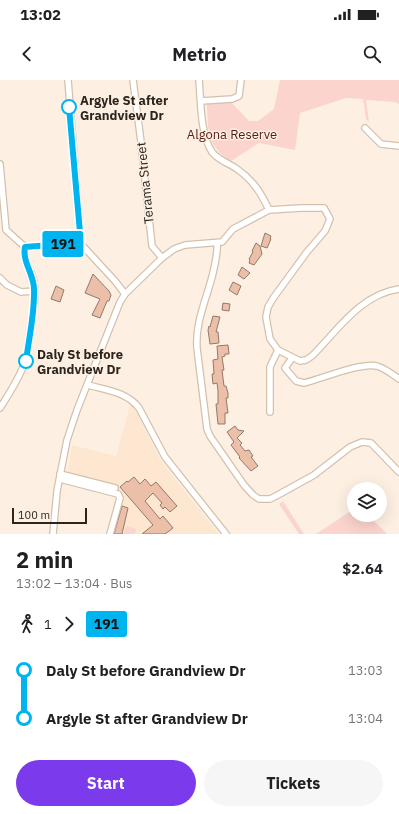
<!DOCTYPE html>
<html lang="en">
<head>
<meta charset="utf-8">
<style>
	:root { --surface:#fff; --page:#f6f6f6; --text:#202124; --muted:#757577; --accent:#7c3aed }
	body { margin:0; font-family:"IBM Plex Sans",sans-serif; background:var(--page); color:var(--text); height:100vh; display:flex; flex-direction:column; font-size:15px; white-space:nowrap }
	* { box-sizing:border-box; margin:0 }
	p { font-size:13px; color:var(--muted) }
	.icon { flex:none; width:22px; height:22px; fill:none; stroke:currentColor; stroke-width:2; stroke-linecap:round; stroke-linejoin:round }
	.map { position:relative; height:454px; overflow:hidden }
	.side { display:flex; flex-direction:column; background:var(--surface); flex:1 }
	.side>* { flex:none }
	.badge { padding:0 8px; border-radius:3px; font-size:14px; line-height:26px }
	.tools { position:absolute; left:347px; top:402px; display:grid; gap:8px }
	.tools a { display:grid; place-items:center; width:40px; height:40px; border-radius:50%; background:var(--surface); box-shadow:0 4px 16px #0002; font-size:20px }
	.scale { position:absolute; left:12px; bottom:10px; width:75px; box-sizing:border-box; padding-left:4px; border:2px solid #2c241d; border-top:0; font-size:11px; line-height:14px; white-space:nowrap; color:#2c241d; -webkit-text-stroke:3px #fdf0e3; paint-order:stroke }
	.map>.badge { position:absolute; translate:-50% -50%; box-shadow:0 0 0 2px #fff }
	.legs { display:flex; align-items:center; gap:6px; height:44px; padding:0 16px; font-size:13px }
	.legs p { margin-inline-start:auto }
	.headline { display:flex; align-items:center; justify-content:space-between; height:68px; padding:0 16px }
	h1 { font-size:22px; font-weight:700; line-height:30px }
	.button { display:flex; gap:8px; margin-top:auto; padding:8px 16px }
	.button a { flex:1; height:46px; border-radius:24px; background:var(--accent); color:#fff; font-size:16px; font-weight:700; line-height:46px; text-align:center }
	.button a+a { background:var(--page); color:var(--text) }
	ul { padding:0 16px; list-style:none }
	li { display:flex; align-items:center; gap:14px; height:48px; font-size:15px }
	li i { display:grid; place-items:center; width:6px; height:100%; margin:0 5px; background:currentColor }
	li i::after { content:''; width:10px; height:10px; margin:-5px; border:3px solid; border-radius:50%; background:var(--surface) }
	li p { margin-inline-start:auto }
	li:first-child i { background:linear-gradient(#0000 50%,currentColor 0) }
	li:last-child i { background:linear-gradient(currentColor 50%,#0000 0) }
	.status { display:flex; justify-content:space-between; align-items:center; height:28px; padding:0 20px; background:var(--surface); direction:ltr }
	.status svg { height:11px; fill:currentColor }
	header { display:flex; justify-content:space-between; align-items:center; height:52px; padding:0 16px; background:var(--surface); font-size:18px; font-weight:700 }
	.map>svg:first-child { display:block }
</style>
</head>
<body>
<div class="status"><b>13:02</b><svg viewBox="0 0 49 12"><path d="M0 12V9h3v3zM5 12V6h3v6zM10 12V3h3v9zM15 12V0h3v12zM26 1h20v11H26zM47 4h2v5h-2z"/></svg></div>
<header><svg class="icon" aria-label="back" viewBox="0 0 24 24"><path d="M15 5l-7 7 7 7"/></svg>Metrio<svg class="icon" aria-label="search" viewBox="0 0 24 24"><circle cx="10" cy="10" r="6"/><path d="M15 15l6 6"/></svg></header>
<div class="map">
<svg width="399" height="454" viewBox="0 0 399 454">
	<rect width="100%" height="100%" fill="#fdf0e3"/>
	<!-- built -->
	<polygon fill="#fde7d1" points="131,322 161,381 219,454 112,454 122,415 121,413 67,398 72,365 116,376"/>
	<!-- green -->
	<g fill="#fbd4cd">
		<path d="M280 0H399V24L395 22 366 20 369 42 366 39 363 19 346 18 300 33 295 70 259 63 231 81C206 66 208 49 207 23L231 22 249 41H258L274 29Z"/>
		<polygon points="283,421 304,454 299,454 279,424"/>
		<polygon points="354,429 354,435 368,435 387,454 316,454"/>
		<polygon points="126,446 136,449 135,454 124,454"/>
	</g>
	<!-- building -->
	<g fill="#ecbfa8" stroke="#92796c">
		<polygon points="265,153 271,156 270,159 271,159 267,168 261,166"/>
		<polygon points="256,163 260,166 262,174 254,185 249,183 250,180 249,179 253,172 252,171"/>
		<polygon points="242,187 250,193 244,199 238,195"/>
		<polygon points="93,194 109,211 111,215 109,221 107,221 100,238 92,235 100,219 85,213"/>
		<polygon points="233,202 241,206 237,215 229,210"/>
		<polygon points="56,206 64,210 60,222 51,219"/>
		<polygon points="223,223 230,224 229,231 222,230"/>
		<polygon points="213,236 220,237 216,252 218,252 219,263 210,264 208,250 209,246 210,247"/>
		<polygon points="228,265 229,274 225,274 225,276 222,277 224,290 222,290 224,306 226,306 228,313 228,318 226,318 228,333 225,333 225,344 218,344 216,324 218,324 218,311 217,303 213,304 212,294 214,294 213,280 218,279 217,266"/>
		<polygon points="235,346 238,350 244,351 237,358 242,363 240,365 245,371 249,370 253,376 251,377 258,386 251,391 239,378 240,377 231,365 234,362 227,352"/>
		<polygon points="134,397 140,404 145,399 151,406 156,402 177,426 170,432 165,427 163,429 160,425 162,423 153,413 145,421 160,439 163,436 173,448 165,454 142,454 153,445 120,407 127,401 128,402"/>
		<polygon points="122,426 128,428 122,454 114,454"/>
	</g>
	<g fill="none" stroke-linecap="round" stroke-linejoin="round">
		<!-- minor casing -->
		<g stroke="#d5c0ac" stroke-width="8">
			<g id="minor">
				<polyline points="68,0 81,164"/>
				<polyline points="133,0 141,62 152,166 162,178"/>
				<path d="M199 0C201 21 200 54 212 72 219 81 229 83 237 89 253 100 261 113 269 130"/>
				<polyline points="201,21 232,19 239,16 241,0"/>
				<polyline points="365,48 381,64 399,66"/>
				<polyline points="0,84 6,150 25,167"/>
				<path d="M217 163C218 173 215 183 213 193 207 218 195 242 197 268L207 349 210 356 244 405 253 415 259 419H270L276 416 314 395 350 367 362 362 371 363 399 392"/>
				<polyline points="25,167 75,163 81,164 115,201 125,214"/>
				<polyline points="0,198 7,205 21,212 34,211"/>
				<path d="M292 278 285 288 296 301 304 303C321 299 361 282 377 286 386 289 392 294 399 299"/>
				<path d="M88 305C106 310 127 312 139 328L165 377 226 454"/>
				<path d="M0 328C9 314 19 299 25 282 28 276 28 268 29 261 31 242 37 222 34 202 32 190 22 181 25 167"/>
				<polyline points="270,332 270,287 278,270"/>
				<polyline points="60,394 115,408"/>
				<polyline points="60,399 118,414 120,418 110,454"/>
				<path d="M53 454 57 411 67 360 77 330 120 222 125 214 162 178 174 169 185 165 222 162 233 149 269 130 301 128H324L330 139 325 151 307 172 274 217 268 227 266 237 270 259 278 270 300 281 306 280 312 276C337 251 361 214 399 209"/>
			</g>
		</g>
		<!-- minor -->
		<use href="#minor" stroke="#fff" stroke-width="5.5"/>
	</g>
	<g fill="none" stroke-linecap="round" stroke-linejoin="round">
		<!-- line-1 casing -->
		<g stroke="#fff" stroke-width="9">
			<path id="line-1" d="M26 281C29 257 35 233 34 209 34 194 22 182 25 167L75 163 81 164 69 27"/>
		</g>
		<!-- line-1 -->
		<use href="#line-1" stroke="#00b5ef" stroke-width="6"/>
	</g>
	<!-- markers -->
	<g fill="#fff" stroke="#00b5ef" stroke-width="2">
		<circle cx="69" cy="27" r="7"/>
		<circle cx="26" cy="281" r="7"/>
	</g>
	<g text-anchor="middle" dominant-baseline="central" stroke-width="3" stroke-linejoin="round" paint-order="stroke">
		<!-- stop labels -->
		<g font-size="13" font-weight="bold" fill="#2c241d" stroke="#fdf0e3" text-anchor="start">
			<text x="80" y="20">Argyle St after<tspan x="80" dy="15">Grandview Dr</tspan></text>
			<text x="37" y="274">Daly St before<tspan x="37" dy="15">Grandview Dr</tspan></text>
		</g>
		<!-- park labels -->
		<g font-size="13" fill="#581b14" stroke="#fdf0e3">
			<text x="232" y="54">Algona Reserve</text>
		</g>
		<!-- street labels -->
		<g font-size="13" fill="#2c241d" stroke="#fdf0e3">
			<text transform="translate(145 103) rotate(-96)">Terama Street</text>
		</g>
	</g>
</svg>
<div class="tools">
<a><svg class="icon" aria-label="layers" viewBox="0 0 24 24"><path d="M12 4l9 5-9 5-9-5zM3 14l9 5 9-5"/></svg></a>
</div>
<div class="scale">100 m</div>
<b class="badge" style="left:63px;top:164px;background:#00b5ef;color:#111">191</b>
</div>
<section class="side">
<div class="headline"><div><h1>2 min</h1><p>13:02 – 13:04 · Bus</p></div><b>$2.64</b></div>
<div class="legs"><svg class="icon" aria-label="walk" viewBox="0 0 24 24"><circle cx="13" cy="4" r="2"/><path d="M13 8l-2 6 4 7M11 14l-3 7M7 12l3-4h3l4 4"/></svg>1<svg class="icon" aria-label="forward" viewBox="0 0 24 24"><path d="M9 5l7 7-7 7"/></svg><b class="badge" style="background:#00b5ef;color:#111">191</b></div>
<ul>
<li><i style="color:#00b5ef"></i><b>Daly St before Grandview Dr</b><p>13:03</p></li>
<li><i style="color:#00b5ef"></i><b>Argyle St after Grandview Dr</b><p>13:04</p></li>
</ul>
<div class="button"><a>Start</a><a>Tickets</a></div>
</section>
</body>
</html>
